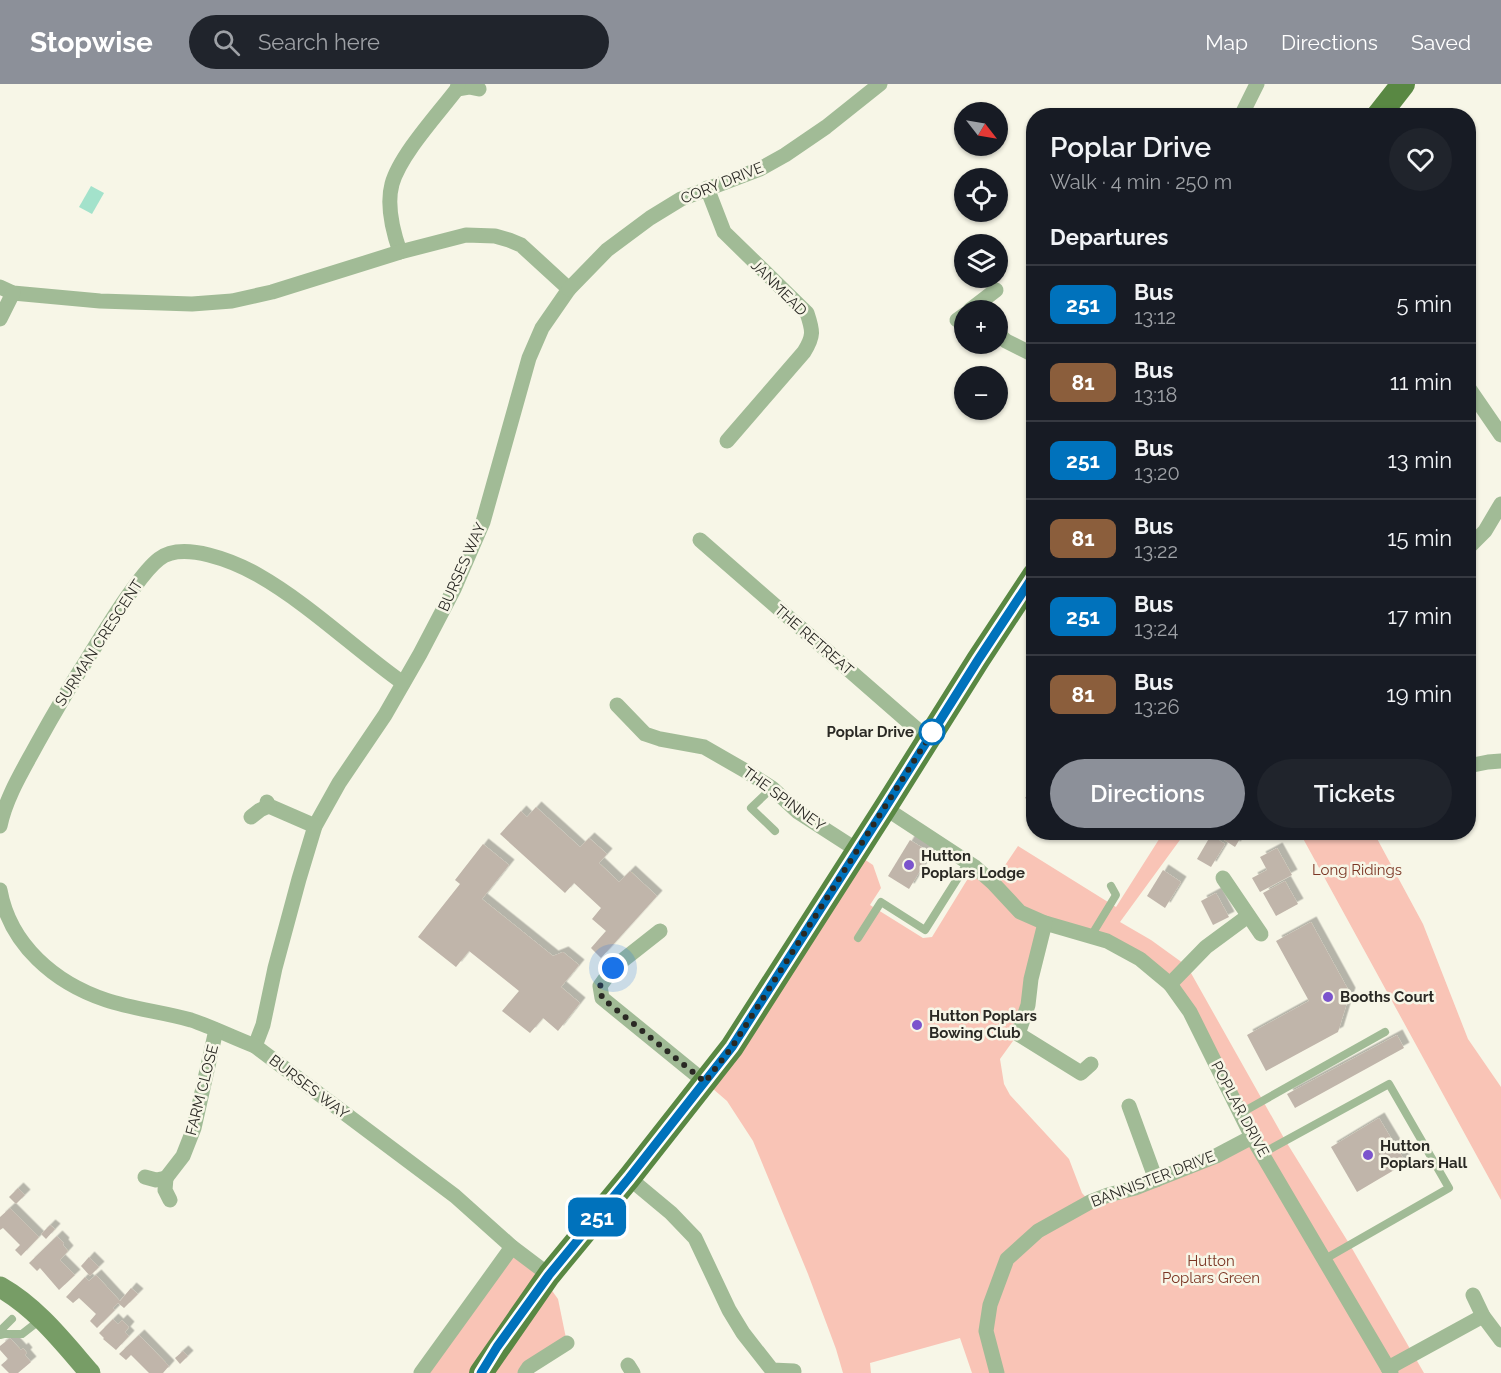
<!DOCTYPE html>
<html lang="en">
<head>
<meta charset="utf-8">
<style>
	:root { --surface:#171b24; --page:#20242c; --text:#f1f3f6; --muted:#9ea1a6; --line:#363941; --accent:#8c9099 }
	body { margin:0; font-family:Raleway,sans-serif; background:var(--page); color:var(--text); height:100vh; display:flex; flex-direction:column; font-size:22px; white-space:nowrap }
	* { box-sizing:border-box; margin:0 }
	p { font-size:20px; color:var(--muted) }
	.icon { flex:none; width:33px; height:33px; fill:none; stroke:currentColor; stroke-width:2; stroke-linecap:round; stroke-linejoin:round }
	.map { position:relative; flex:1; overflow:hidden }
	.drawer { position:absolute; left:1026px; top:24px; width:450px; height:732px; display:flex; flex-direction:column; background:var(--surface); border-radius:24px; box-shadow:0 2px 4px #0004 }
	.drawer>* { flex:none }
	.badge { padding:0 12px; border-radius:9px; font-size:21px; line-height:39px }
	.needle { width:39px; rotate:121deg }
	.tools { position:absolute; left:954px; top:18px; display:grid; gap:12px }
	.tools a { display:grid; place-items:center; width:54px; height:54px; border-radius:50%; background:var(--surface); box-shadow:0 2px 4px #0004; font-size:30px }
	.you { position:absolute; width:30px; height:30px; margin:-15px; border:4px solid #fff; border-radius:50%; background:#1a73e8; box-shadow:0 0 0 9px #1a73e833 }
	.map>.badge { position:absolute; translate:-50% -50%; box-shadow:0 0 0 3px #fff }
	h2 { padding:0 24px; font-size:22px; line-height:54px }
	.round { display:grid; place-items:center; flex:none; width:63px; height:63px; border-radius:32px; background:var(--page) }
	.head { display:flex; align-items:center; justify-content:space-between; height:102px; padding:0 24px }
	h1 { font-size:28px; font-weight:600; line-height:45px }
	.action { display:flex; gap:12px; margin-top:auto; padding:12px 24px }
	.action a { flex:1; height:69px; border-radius:36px; background:var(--accent); color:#fff; font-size:24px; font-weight:600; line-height:69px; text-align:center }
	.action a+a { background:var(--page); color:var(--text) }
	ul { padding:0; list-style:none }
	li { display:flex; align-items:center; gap:18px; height:78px; padding:0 24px; border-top:2px solid var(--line) }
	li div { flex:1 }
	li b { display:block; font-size:22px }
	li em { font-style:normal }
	li .badge { min-width:66px; font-weight:700; text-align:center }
	header { display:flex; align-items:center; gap:36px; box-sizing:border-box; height:84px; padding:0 30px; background:var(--accent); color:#fff }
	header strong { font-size:28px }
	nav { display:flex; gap:33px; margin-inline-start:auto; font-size:21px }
	.search { width:420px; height:54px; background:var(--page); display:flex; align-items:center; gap:15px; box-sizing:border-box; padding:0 21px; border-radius:33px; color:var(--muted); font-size:22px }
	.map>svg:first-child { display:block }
</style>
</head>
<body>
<header>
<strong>Stopwise</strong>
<div class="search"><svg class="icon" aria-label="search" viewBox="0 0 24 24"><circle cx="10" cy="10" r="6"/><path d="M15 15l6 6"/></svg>Search here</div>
<nav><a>Map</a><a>Directions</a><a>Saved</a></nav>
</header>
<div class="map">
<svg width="1501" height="1289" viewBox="0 0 1501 1289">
	<defs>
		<filter id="shadow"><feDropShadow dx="5.5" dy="-5.5" stdDeviation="0" flood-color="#0004"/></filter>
	</defs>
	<rect width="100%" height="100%" fill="#f7f6e7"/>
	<!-- green -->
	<g fill="#f9c4b6" fill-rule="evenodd">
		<path d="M1163 749H1185L1120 838 1151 856 1187 882 1285 1056 1350 1161 1424 1289H972L960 1254 870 1279 871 1289H843L836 1265 808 1190 753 1057 727 1017 705 998 864 775 873 781 881 804 870 821 923 854 932 853 975 783 993 799 1018 762 1116 823ZM1046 839 1140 875 1190 928 1252 1053 1090 1118 1082 1109 1069 1075 1010 1011 1004 1000 1000 975 1018 950Z"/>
		<polygon points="1300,749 1374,749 1423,840 1468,955 1501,1003 1501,1116"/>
		<polygon points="512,1163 545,1197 558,1215 567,1259 525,1289 421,1289"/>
	</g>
	<!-- water -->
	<polygon fill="#a3e2cb" points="91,102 104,109 92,130 79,123"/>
	<!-- building -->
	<g fill="#c0b5aa" filter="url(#shadow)">
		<polygon points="1034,701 1034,733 1027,729 1033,719 1025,714"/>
		<polygon points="536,723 580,763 589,754 607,770 599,779 619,798 630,787 657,812 601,874 591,864 606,847 592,835 601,824 574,799 565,809 500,750 521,727 527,733"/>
		<polygon points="1212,748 1241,748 1243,750 1235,763"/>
		<polygon points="1211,751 1225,760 1211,783 1197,775"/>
		<polygon points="910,756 931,769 909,805 888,792"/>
		<polygon points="483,760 509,781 482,815 553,872 563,868 579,881 561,903 580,919 558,947 543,934 530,949 502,927 519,907 469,867 456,883 418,853 460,800 455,796"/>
		<polygon points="1277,764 1292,791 1260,808 1252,794 1267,786 1260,773"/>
		<polygon points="1163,786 1181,798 1165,824 1147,812"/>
		<polygon points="1285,797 1298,820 1276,832 1263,809"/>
		<polygon points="1216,809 1229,833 1213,841 1201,817"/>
		<polygon points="1311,838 1350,909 1338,948 1266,987 1247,951 1309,917 1276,857"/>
		<polygon points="1397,951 1404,964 1295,1024 1287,1010"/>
		<polygon points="1379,1034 1406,1079 1357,1108 1331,1063"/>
		<polygon points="18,1104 25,1111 16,1120 9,1113"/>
		<polygon points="10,1124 39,1153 21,1172 15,1166 20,1161 3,1144 0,1146 0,1133"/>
		<polygon points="50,1141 55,1145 46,1155 41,1150"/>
		<polygon points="57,1152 64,1159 63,1161 68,1167 60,1176 75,1191 59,1206 40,1184 37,1187 29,1179"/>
		<polygon points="89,1173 99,1183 90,1192 81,1182"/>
		<polygon points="96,1191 120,1217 131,1204 138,1210 124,1224 118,1219 113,1224 115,1226 97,1244 90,1237 96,1230 79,1214 73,1219 66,1213 85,1193 89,1197"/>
		<polygon points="113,1235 118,1240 122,1236 129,1243 125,1248 129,1252 116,1266 103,1255 104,1254 99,1249"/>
		<polygon points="139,1251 169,1282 163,1289 149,1289 131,1271 126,1276 119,1270"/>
		<polygon points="10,1254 21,1266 23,1264 27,1269 25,1271 31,1278 18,1289 9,1289 1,1281 8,1275 0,1266 0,1262"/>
		<polygon points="183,1267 188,1272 180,1280 175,1274"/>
	</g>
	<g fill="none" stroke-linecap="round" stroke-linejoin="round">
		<!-- lane -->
		<g stroke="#a1bb96" stroke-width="8">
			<polyline points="772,704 751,724 775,747"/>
			<polyline points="1091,852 1116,811 1111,802"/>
			<polyline points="858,854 881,818 925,846 968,778"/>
			<polyline points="1241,1029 1385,948"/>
			<polyline points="1263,1069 1389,1000 1449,1104 1325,1175"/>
			<polyline points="0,1247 12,1235"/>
			<polyline points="0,1251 4,1250 22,1250 40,1236"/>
		</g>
		<!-- street -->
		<g stroke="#a1bb96" stroke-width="15">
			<polyline points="457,5 469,3 479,5"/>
			<polyline points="1241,32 1257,0"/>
			<path d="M707 104 724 148 807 229C813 247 814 252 804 268L727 357"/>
			<path d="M400 168C393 148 386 122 392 100 400 71 438 30 457 5L458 0"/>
			<polyline points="0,203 13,209 100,217 192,220 232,217 272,208 400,168 466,151 495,152 509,156 521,161 569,205 542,244 529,274 483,438 454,505 420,570 385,631 339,699 315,742 299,795 275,884 263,941 255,962 455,1112 512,1163 549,1191"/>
			<polyline points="569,205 607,166 650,134 681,115 760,85 785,71 826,43 880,0"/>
			<polyline points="970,226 996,206"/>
			<polyline points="0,235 13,209"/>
			<polyline points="957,236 964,231"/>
			<polyline points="998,250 1006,257 1034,271"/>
			<polyline points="1468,303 1501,351"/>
			<polyline points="700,456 928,655"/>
			<polyline points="1468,464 1485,447 1501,420"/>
			<polyline points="617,621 645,650 660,655 704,663 744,686 772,704 798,728 857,766"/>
			<polyline points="1468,682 1488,678 1501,677"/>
			<polyline points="267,718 269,722 315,742"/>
			<polyline points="885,724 975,783 993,799 1020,828 1045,839 1107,857 1140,875 1170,900 1190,928 1252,1053 1391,1289"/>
			<polyline points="251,733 260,726 269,722"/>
			<path d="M0 742C6 713 23 686 37 660 53 631 70 602 88 574 101 553 113 533 127 513 137 500 146 485 159 475 183 456 235 478 258 491 309 520 355 565 403 599"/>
			<polyline points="1223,794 1261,850"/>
			<path d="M0 806C10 861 55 899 106 916 133 925 163 928 191 936 212 943 234 954 255 962"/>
			<polyline points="1045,839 1031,895 1028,921 1018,950 1081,989 1091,980"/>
			<polyline points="660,847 613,884 600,902 602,914 705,998"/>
			<polyline points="1170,900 1206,863 1248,832"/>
			<polyline points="1129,1022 1156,1096"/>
			<polyline points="145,1093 156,1096 166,1094"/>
			<polyline points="166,1094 183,1072 194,1044 216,946"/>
			<polyline points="166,1094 165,1106 170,1116"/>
			<polyline points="629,1094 671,1129 695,1154 729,1226 743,1249 772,1286 794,1287"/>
			<polyline points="1473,1211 1483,1232 1501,1256"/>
			<polyline points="628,1281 633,1289"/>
			<polyline points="1388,1284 1483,1232"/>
			<polyline points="421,1289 512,1163"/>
			<polyline points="525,1289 529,1283 567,1259"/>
			<polyline points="997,1289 986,1247 990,1221 1007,1175 1038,1147 1090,1118 1108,1111 1135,1104 1216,1072 1252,1053"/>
		</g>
		<!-- secondary -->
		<path stroke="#779d66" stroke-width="21" d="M0 1203C37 1224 63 1258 90 1289"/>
		<!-- primary -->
		<g stroke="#598843" stroke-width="24">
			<polyline points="1378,32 1403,0"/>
			<polyline points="481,1289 549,1191 629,1094 732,963 885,724 978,576 1034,491"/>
		</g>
	</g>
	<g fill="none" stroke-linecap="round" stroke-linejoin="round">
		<!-- line casing -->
		<g stroke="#fff" stroke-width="14">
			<polyline id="line" points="481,1289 497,1263 549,1191 629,1094 732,963 885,724 978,576 1034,491"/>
		</g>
		<!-- line -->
		<use href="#line" stroke="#0072bc" stroke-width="9"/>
		<!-- walk -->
		<polyline stroke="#2a2924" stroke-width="6" stroke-dasharray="0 10.8" points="613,884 600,902 602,914 705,998 732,963 935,644 932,648"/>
	</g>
	<!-- markers -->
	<circle fill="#fff" stroke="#0072bc" stroke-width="3" cx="932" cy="648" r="12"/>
	<g fill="#7b54cd" stroke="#f7f6e7" stroke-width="2">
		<circle cx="909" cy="781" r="6"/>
		<circle cx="1328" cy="913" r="6"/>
		<circle cx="917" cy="941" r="6"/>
		<circle cx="1368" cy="1071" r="6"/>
	</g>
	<g text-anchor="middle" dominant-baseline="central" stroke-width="5" stroke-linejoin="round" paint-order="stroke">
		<!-- street labels -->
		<g font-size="15" fill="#2a2924" stroke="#f7f6e7">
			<text transform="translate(722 99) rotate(-22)">CORY DRIVE</text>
			<text transform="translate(779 204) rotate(45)">JANMEAD</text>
			<text transform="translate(462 483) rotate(-66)">BURSES WAY</text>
			<text transform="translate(814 556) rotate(41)">THE RETREAT</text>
			<text transform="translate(99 559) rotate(-57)">SURMAN CRESCENT</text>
			<text transform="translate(784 715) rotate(36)">THE SPINNEY</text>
			<text transform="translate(309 1003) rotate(37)">BURSES WAY</text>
			<text transform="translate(202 1006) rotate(-76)">FARM CLOSE</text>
			<text transform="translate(1240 1025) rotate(62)">POPLAR DRIVE</text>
			<text transform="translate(1153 1095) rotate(-21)">BANNISTER DRIVE</text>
		</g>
		<!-- stop labels -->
		<g font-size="15" font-weight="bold" fill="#2a2924" stroke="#f7f6e7" text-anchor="end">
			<text x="914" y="648">Poplar Drive</text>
		</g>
		<!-- poi labels -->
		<g font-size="15" font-weight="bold" fill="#2a2924" stroke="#f7f6e7" text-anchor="start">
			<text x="921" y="772">Hutton<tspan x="921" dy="17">Poplars Lodge</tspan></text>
			<text x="1340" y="913">Booths Court</text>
			<text x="929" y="932">Hutton Poplars<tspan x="929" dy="17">Bowing Club</tspan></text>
			<text x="1380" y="1062">Hutton<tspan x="1380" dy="17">Poplars Hall</tspan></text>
		</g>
		<!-- park labels -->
		<g font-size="15" fill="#7b3624" stroke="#f7f6e7">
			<text x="1357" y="786">Long Ridings</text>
			<text x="1211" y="1177">Hutton<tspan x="1211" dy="17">Poplars Green</tspan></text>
		</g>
	</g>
</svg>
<div class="tools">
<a><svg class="needle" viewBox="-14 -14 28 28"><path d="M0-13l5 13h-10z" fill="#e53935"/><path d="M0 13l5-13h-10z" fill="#9ea1a6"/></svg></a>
<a><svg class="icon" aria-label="locate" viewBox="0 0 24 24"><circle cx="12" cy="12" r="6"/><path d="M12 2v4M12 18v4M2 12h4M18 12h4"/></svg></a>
<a><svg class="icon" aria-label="layers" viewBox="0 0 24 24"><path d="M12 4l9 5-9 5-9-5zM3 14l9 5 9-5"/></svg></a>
<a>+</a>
<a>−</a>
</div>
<div class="you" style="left:613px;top:884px"></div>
<b class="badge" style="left:597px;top:1133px;background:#0072bc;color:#fff">251</b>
<section class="drawer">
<div class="head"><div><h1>Poplar Drive</h1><p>Walk · 4 min · 250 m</p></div><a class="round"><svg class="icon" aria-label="heart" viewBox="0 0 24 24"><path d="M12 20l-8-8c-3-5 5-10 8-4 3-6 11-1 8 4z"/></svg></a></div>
<h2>Departures</h2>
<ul>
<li><span class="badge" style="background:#0072bc;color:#fff">251</span><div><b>Bus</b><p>13:12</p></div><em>5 min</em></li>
<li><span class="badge" style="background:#8b5e3c;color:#fff">81</span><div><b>Bus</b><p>13:18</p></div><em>11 min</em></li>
<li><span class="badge" style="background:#0072bc;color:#fff">251</span><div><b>Bus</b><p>13:20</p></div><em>13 min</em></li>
<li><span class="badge" style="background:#8b5e3c;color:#fff">81</span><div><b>Bus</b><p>13:22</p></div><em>15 min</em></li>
<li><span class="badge" style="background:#0072bc;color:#fff">251</span><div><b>Bus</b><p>13:24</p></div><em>17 min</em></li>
<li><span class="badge" style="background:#8b5e3c;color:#fff">81</span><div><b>Bus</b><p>13:26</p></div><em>19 min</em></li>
</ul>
<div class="action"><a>Directions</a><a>Tickets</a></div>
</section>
</div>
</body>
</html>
